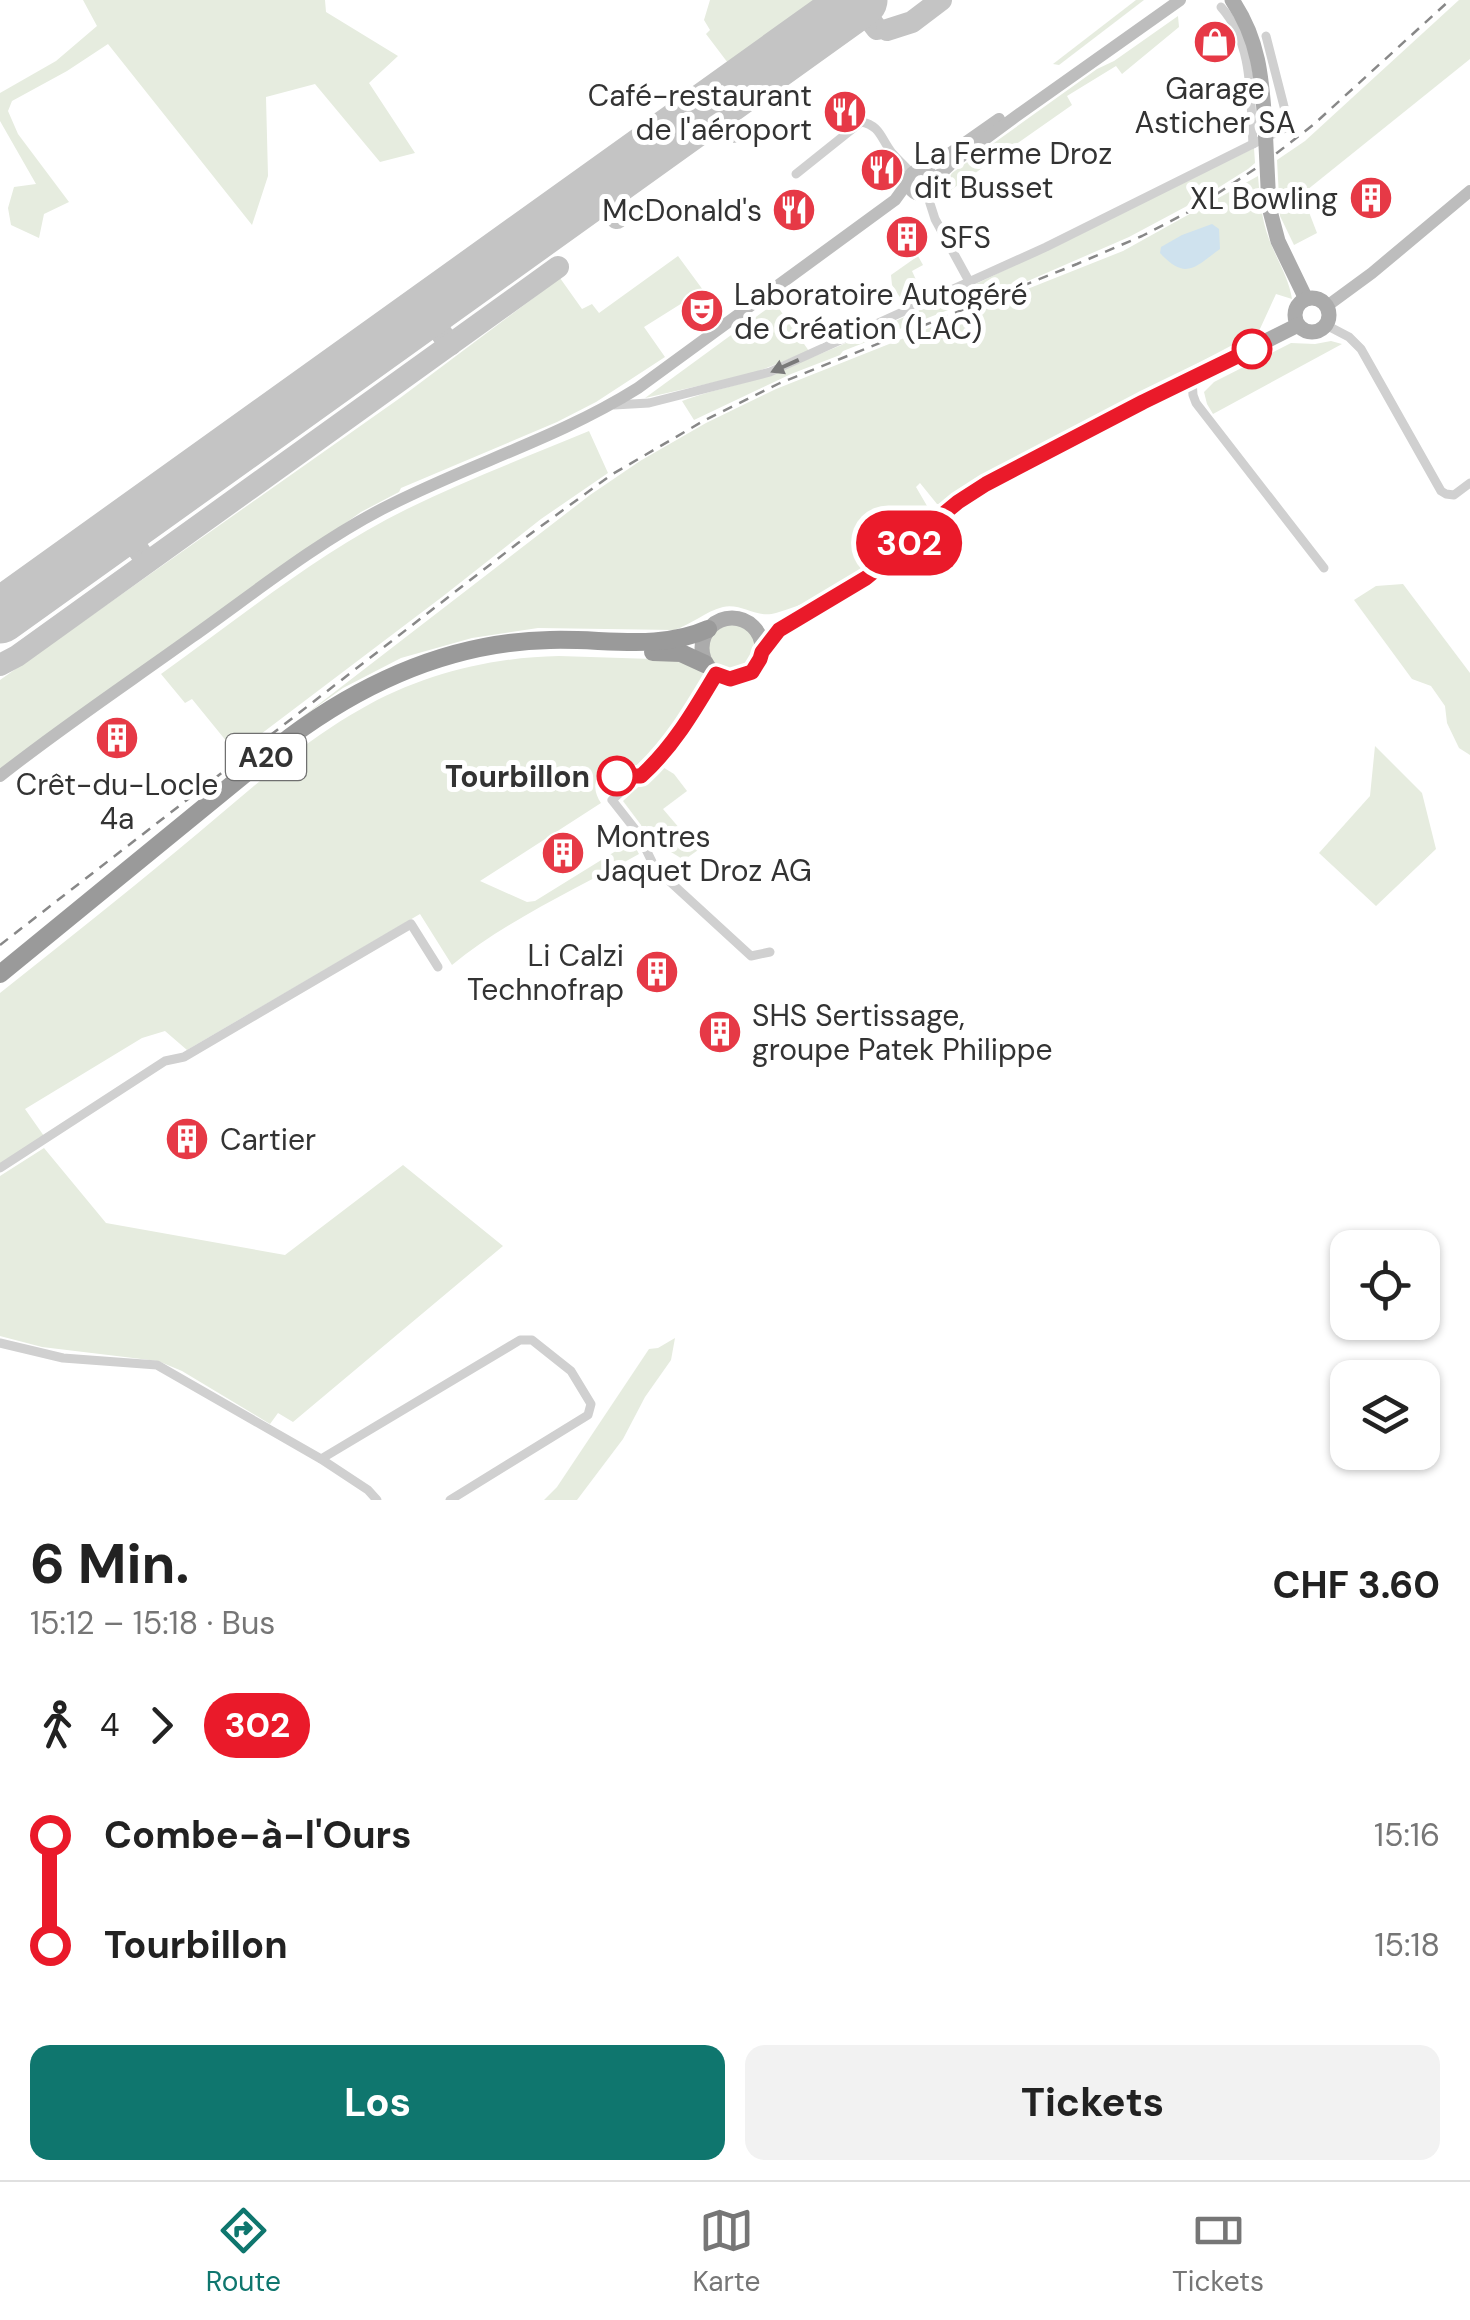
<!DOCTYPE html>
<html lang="de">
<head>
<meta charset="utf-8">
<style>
	:root { --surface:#fff; --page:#f2f2f2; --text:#222; --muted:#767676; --line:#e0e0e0; --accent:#0f766e }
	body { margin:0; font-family:"DM Sans",sans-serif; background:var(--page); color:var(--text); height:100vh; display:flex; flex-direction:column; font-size:38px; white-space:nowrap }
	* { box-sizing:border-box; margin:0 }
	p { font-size:32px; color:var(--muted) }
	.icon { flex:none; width:55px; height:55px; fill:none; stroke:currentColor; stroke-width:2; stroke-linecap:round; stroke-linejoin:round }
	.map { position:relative; height:1500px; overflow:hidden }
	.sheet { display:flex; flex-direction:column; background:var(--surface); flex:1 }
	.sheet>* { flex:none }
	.badge { padding:0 20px; border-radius:32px; font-size:35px; line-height:65px }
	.controls { position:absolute; left:1330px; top:1230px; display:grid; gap:20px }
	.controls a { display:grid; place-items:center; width:110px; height:110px; border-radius:20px; background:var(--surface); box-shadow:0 2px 8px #0004; font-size:50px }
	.map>.badge { position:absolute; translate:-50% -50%; box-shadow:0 0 0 5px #fff }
	.legs { display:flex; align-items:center; gap:15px; height:110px; padding:0 30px; font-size:32px }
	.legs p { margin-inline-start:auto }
	.headline { display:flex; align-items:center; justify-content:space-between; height:170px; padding:0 30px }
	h1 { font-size:55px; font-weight:700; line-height:75px }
	.primary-button { display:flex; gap:20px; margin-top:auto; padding:20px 30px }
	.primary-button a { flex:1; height:115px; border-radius:20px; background:var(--accent); color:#fff; font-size:40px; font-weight:700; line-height:115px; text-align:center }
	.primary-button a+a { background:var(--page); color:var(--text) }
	ul { padding:0 30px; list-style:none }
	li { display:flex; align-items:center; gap:35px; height:110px; font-size:38px }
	li i { display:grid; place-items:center; width:15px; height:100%; margin:0 12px; background:currentColor }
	li i::after { content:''; width:25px; height:25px; margin:-12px; border:8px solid; border-radius:50%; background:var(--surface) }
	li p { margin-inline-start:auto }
	li:first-child i { background:linear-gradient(#0000 50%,currentColor 0) }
	li:last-child i { background:linear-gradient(currentColor 50%,#0000 0) }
	.menu { display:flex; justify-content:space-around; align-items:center; height:140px; border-top:2px solid var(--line); background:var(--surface); font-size:28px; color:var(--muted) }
	.menu a { display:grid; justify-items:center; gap:5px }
	.menu .active { color:var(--accent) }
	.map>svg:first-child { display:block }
</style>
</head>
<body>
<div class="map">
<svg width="1470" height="1500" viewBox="0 0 1470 1500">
	<rect width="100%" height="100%" fill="#fff"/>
	<!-- green -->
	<g fill="#e6ecdf">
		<polygon points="83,0 325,0 326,12 398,56 369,83 415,153 380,162 315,84 266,97 268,176 252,225 108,44 67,71 12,101 8,111 18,134 69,202 44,214 39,238 11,225 8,208 14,187 36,184 0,121 0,93 56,61 97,26"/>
		<polygon points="710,0 824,0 731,67 706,34 710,30 704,20"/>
		<polygon points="1136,0 1144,0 1059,65 1053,64"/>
		<polygon points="1459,0 1470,0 1470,59 1302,194 1317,233 1294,245 1280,216 1277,160 1305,141"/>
		<polygon points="1178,16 1179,27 1122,74 1116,66 1067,96 1072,105 941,197 943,188 952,173 1097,69 1114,61"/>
		<path d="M1254 148 1255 163 1248 169 1202 198 1129 237 1021 284 1020 282 843 351 840 355 791 374 694 420 682 401C713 389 746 384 777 372 940 306 1096 225 1254 148Z"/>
		<path d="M1258 176C1260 198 1261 218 1269 239 1276 258 1289 278 1292 299L1276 294 1259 331 1005 465 944 504H937L920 483 916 487 930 511 927 518C880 557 836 596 776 613 757 619 742 603 723 607 706 611 691 625 674 630L538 628 472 638 401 658 343 688 297 721 590 495 640 461 706 423 776 389 1123 251Z"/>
		<polygon points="678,256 703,290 644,327 665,357 596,402 557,422 401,488 399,492 361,512 0,769 0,680 400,398 560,278 582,309 592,304 599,313"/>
		<polygon points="918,256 923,265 912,271 921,291 930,288 933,294 905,305 892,285 891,275"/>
		<polygon points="775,303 809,351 751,374 645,398"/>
		<polygon points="1331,341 1342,344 1213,414 1207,404 1204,392 1214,382 1291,343 1315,344"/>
		<path d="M589 431 608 473 541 519 442 597 236 753 192 699 185 703 161 674C241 617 319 552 407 509 466 480 529 456 589 431Z"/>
		<polygon points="1403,584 1470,673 1470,755 1459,748 1447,723 1445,706 1431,686 1412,679 1354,600 1376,586"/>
		<circle cx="732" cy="649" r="24"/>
		<path d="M559 656 684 660 704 672 706 685 643 768 603 772C592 780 594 793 601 803L480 881 527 902 535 901 632 841 639 854C578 888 505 921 452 965L420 914 187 1050 165 1031 142 1038 25 1109 44 1136 0 1165V993C60 945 120 898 179 849 238 801 295 746 361 709 420 675 491 657 559 656Z"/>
		<polygon points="1375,746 1422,793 1436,849 1376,906 1319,853 1370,796"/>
		<polygon points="661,766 674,774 687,791 663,809 698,850 684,860 645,836 641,825 623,801"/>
		<polygon points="44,1148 106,1223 285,1255 403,1165 503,1246 293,1422 278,1413 270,1424 182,1371 158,1361 42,1347 0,1336 0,1176"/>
		<polygon points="675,1338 671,1360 645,1397 623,1439 577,1500 544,1500 557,1487 649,1349 658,1348"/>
	</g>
	<!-- water -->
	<path fill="#cfe2ee" d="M1212 224 1219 229 1220 249C1195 267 1186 281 1160 253L1161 247 1182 235Z"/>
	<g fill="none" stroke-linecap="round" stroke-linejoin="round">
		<!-- taxiway -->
		<g stroke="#c4c4c4" stroke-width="22">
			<polyline points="857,3 877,29"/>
			<polyline points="887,30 912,22 941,0"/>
			<polyline points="713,104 733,132"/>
			<polyline points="595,189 617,218"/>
			<polyline points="425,311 450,345"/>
			<polyline points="123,528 147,562"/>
			<polyline points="0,665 17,656 558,267"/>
		</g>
		<!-- runway -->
		<polyline stroke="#c4c4c4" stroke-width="55" points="0,616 860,0"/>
		<!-- minor -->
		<g stroke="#d0d0d0" stroke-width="9">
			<path d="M1221 7C1254 44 1250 98 1253 144"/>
			<path d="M796 174 861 122C880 125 881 139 892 153 898 160 905 166 911 173"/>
			<polyline points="927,194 935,219 970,283"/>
			<polyline points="1326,325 1349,337 1361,349 1441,491 1446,494 1454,495 1470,483"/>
			<polyline points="1192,379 1193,395 1196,403 1324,568"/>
			<polyline points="614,405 649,403 770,372 1046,247 1289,126 1266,36"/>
			<polyline points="716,675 691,717 662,755 612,800 638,833 655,868 751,956 770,952"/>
			<polyline points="0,1168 165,1061 184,1057 411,924 438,967"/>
			<polyline points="0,1343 63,1358 157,1365 321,1459 368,1490 377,1500"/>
			<polyline points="321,1459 520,1340 532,1340 571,1371 591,1404 588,1415 450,1500"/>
		</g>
		<!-- secondary -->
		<g stroke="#bdbdbd" stroke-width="12">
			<polyline points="922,169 942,159 999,119"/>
			<circle cx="921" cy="182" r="13"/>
			<polyline points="934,180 950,165 1015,117 1180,0"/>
			<polyline points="1327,306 1372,273 1470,191"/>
			<path d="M0 776C62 727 128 683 192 637 254 593 315 544 382 509 466 465 557 439 638 388L895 200 908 182"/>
		</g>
		<!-- primary -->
		<g stroke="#ababab" stroke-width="15">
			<path d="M1232 0C1259 39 1262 79 1265 125"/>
			<polyline points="1269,207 1278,241 1306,299"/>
			<circle cx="1312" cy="315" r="17"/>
			<circle cx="732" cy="648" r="30"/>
			<polyline points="762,652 779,631 867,578 973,492 1082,433 1298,325"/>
		</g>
		<!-- motorway -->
		<g stroke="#9a9a9a" stroke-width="18">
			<polyline points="653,652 681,653 705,664"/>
			<path d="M0 974 290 737C367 680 453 642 550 640 603 638 659 651 708 629"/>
		</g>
		<!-- rail -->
		<polyline stroke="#888" stroke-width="2.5" stroke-dasharray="10 8" stroke-linecap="butt" points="0,945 518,543 611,475 705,420 780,383 1077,264 1142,236 1194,209 1264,163 1313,125 1450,0"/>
		<!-- primary-bridge -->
		<polyline stroke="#ababab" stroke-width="15" points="1265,125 1269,207"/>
	</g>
	<!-- one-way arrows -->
	<defs><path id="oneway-solid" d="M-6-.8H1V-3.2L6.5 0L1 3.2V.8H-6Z" transform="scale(2.5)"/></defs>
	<use fill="#7a7a7a" href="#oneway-solid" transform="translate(785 366) rotate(156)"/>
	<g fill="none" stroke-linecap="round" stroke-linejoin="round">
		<!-- line-1 casing -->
		<g stroke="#fff" stroke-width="22">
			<path id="line-1" d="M617 776H641C673 747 694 711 716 674L730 679 752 672 760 659 762 652 779 630 866 578 958 502 986 484 1143 402 1252 349"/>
		</g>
		<!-- line-1 -->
		<use href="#line-1" stroke="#ea1a2a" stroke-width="15"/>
	</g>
	<!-- icons -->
	<defs>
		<g id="shop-disc" transform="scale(2.25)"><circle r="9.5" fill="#e63946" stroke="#fff"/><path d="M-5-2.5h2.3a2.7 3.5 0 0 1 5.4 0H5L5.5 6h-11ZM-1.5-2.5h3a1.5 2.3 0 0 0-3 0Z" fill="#fff"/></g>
		<g id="restaurant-disc" transform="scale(2.25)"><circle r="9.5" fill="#e63946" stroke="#fff"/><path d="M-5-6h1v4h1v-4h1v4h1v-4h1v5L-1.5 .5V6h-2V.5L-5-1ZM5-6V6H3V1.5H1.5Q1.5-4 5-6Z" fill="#fff"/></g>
		<g id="building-disc" transform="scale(2.25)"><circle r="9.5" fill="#e63946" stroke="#fff"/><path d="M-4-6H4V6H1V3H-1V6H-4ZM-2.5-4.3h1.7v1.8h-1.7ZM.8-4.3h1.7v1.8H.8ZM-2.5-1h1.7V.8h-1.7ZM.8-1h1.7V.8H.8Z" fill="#fff"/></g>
		<g id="theatre-disc" transform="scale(2.25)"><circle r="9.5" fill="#e63946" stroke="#fff"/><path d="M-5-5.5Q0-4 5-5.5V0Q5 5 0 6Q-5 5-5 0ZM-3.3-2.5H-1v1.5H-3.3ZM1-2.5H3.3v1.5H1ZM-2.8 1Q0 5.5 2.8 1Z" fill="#fff"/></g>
	</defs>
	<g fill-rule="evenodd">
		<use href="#shop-disc" x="1215" y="42"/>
		<use href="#restaurant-disc" x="845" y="112"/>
		<use href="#restaurant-disc" x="882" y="170"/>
		<use href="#building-disc" x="1371" y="198"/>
		<use href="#restaurant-disc" x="794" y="210"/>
		<use href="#building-disc" x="907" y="237"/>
		<use href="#theatre-disc" x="702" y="311"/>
		<use href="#building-disc" x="117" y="738"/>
		<use href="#building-disc" x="563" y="853"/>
		<use href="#building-disc" x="657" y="972"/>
		<use href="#building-disc" x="720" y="1032"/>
		<use href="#building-disc" x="187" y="1139"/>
	</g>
	<!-- markers -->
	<g fill="#fff" stroke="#ea1a2a" stroke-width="5">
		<circle cx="1252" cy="349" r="18"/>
		<circle cx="617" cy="776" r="18"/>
	</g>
	<g text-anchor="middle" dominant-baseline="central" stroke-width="10" stroke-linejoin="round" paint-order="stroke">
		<!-- shield labels -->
		<rect fill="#fff" stroke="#707070" stroke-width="2.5" x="226" y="734" width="80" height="46" rx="8"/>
		<g font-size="28" font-weight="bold" fill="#333">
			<text x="266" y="757">A20</text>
		</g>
		<!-- poi labels -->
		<g font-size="30" fill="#333" stroke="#fff" text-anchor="start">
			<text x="1215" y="88" text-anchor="middle">Garage<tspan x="1215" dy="34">Asticher SA</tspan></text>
			<text x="812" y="95" text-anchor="end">Café-restaurant<tspan x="812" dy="34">de l'aéroport</tspan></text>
			<text x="914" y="153">La Ferme Droz<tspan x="914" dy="34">dit Busset</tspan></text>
			<text x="1338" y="198" text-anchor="end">XL Bowling</text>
			<text x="762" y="210" text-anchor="end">McDonald's</text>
			<text x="940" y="237">SFS</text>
			<text x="734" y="294">Laboratoire Autogéré<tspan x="734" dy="34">de Création (LAC)</tspan></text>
			<text x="117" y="784" text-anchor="middle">Crêt-du-Locle<tspan x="117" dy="34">4a</tspan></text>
			<text x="596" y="836">Montres<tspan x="596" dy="34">Jaquet Droz AG</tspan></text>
			<text x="624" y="955" text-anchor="end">Li Calzi<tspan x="624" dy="34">Technofrap</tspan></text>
			<text x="752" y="1015">SHS Sertissage,<tspan x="752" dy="34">groupe Patek Philippe</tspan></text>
			<text x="220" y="1139">Cartier</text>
		</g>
		<!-- stop labels -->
		<g font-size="30" font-weight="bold" fill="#333" stroke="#fff" text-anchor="end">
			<text x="590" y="776">Tourbillon</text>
		</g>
	</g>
</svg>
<div class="controls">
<a><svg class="icon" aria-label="locate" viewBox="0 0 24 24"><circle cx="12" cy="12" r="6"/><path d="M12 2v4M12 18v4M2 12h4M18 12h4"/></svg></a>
<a><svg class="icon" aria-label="layers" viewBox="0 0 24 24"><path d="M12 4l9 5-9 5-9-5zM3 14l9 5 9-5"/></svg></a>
</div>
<b class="badge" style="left:909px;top:543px;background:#ea1a2a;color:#fff">302</b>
</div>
<section class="sheet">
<div class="headline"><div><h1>6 Min.</h1><p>15:12 – 15:18 · Bus</p></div><b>CHF 3.60</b></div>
<div class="legs"><svg class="icon" aria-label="walk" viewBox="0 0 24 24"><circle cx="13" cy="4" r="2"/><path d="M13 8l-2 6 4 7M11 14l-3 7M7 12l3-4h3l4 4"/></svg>4<svg class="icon" aria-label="forward" viewBox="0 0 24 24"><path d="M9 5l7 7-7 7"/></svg><b class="badge" style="background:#ea1a2a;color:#fff">302</b></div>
<ul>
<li><i style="color:#ea1a2a"></i><b>Combe-à-l'Ours</b><p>15:16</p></li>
<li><i style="color:#ea1a2a"></i><b>Tourbillon</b><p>15:18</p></li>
</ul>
<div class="primary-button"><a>Los</a><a>Tickets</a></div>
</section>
<nav class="menu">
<a class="active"><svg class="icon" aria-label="directions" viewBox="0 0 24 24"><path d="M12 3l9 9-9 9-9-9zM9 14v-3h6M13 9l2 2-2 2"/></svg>Route</a>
<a><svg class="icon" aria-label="map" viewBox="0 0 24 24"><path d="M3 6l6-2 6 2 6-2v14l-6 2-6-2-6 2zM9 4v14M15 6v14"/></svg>Karte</a>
<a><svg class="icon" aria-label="tickets" viewBox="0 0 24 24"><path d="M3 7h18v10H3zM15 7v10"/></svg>Tickets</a>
</nav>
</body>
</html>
